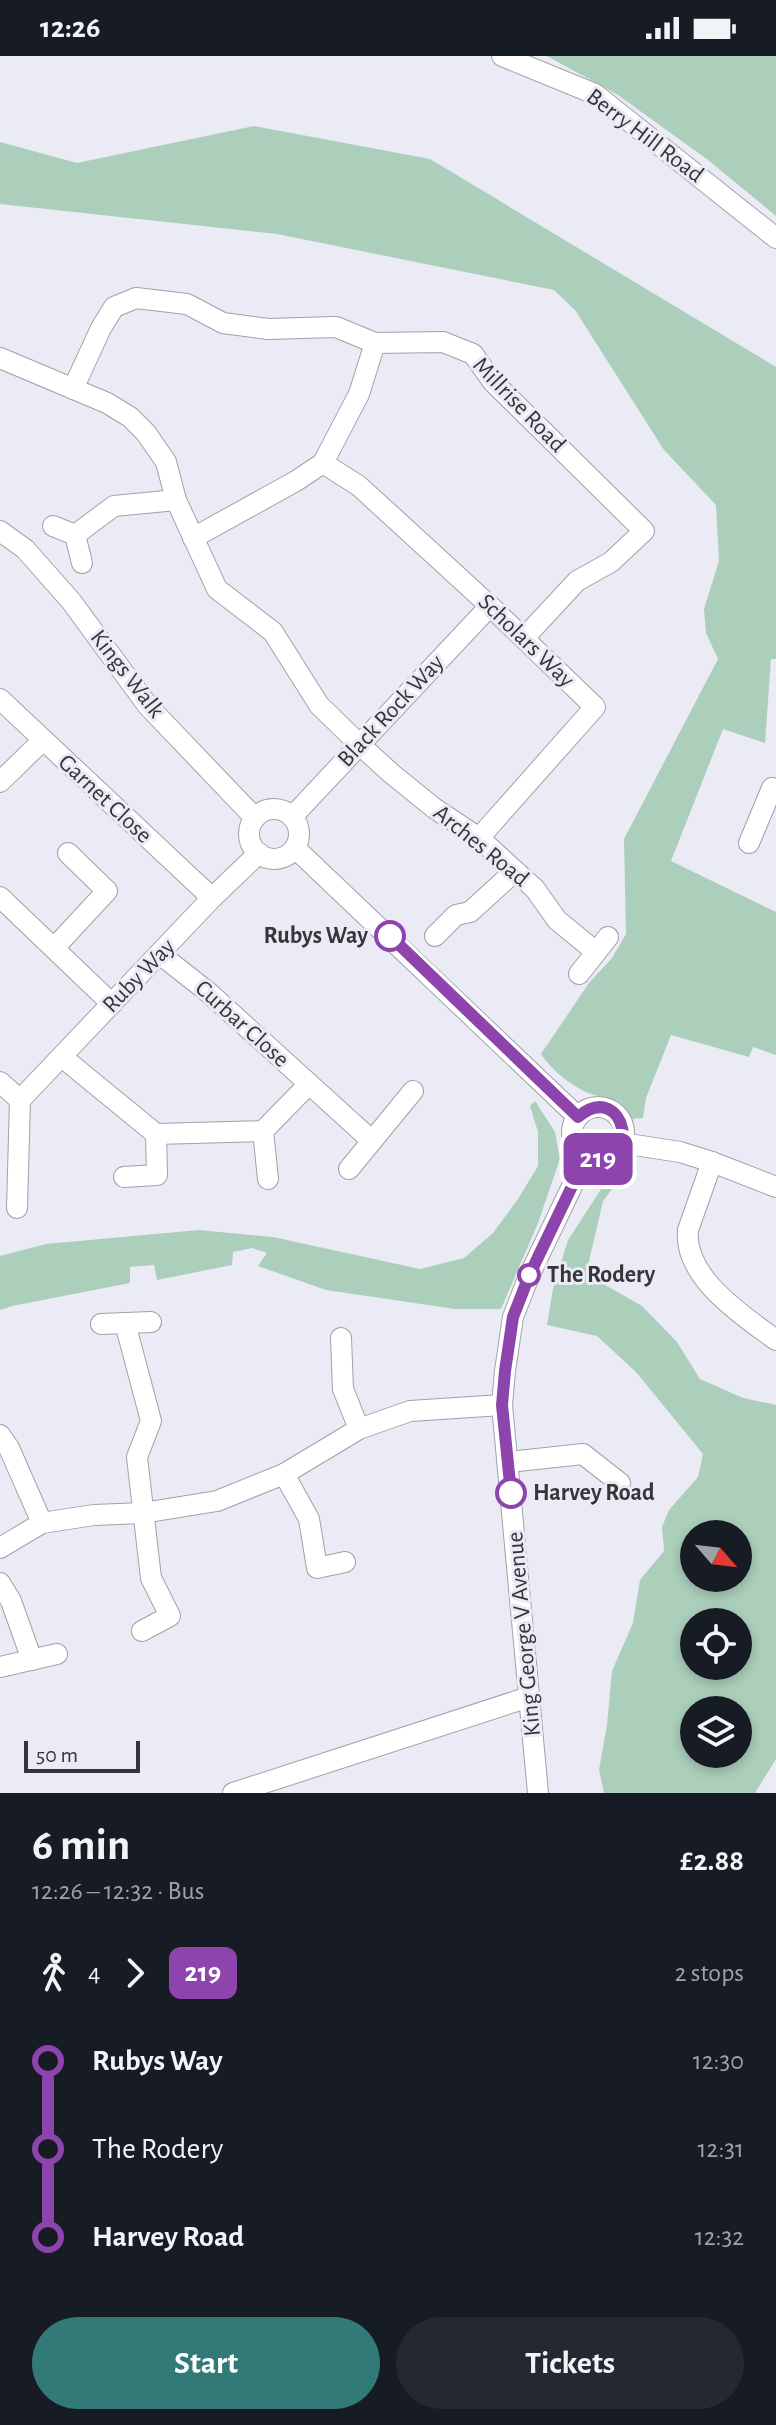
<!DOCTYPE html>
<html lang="en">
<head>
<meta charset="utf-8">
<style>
	:root { --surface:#171b24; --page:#242831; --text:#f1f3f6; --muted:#9ea1a6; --accent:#317a77 }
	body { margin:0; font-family:"Alegreya Sans",sans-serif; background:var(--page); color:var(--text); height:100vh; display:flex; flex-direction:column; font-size:30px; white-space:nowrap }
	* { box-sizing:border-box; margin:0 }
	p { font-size:26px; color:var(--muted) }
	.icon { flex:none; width:44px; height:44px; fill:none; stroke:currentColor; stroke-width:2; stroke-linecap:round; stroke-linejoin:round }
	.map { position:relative; height:1737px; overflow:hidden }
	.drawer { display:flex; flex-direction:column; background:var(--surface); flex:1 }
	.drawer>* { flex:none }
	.badge { padding:0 16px; border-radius:12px; font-size:28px; line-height:52px }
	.needle { width:52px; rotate:118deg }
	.tools { position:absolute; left:680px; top:1464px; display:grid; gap:16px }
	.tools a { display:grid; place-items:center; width:72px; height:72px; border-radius:50%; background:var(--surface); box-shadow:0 4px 12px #0003; font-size:40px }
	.scale { position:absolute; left:24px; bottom:20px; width:116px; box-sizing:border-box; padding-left:8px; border:4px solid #353639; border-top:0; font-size:22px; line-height:28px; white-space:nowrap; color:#353639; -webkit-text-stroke:6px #eaebf5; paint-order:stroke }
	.map>.badge { position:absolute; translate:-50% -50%; box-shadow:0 0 0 4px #fff }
	.legs { display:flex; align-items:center; gap:12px; height:88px; padding:0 32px; font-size:26px }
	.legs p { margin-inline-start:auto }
	.head { display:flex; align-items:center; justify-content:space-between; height:136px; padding:0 32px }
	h1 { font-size:44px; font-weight:700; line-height:60px }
	.button { display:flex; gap:16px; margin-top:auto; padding:16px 32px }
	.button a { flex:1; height:92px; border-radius:48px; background:var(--accent); color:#fff; font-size:32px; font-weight:700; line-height:92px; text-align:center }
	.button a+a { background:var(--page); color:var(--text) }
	ul { padding:0 32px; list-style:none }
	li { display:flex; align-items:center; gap:28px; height:88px; font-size:30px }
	li i { display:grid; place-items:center; width:12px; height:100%; margin:0 10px; background:currentColor }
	li i::after { content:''; width:20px; height:20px; margin:-10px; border:6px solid; border-radius:50%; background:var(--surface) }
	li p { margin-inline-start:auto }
	li:first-child i { background:linear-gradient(#0000 50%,currentColor 0) }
	li:last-child i { background:linear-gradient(currentColor 50%,#0000 0) }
	.status { display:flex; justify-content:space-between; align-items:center; height:56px; padding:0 40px; background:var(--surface); direction:ltr }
	.status svg { height:22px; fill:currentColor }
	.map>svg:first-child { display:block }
</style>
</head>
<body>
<div class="status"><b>12:26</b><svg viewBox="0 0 49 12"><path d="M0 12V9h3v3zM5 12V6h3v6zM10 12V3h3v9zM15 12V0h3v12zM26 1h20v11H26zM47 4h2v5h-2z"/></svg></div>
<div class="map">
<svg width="776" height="1737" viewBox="0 0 776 1737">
	<rect width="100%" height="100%" fill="#eaebf5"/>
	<!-- green -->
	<g fill="#accfbb" fill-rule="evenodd">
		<polygon points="547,0 776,0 776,160 708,104 618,39"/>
		<path d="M254 70 430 103 776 311V603H771L765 687 723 673 671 805 776 856V999L753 991 749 1001 671 979 646 1042 643 1062 632 1063C620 1040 613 1045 591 1038 574 1032 551 1014 541 998L589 927 612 902 626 878 624 783 718 603 706 577 704 553 719 505 716 449 664 394 575 254 554 234 277 178 0 148V86L77 107Z"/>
		<polygon points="535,1045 555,1076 560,1103 538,1167 501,1253 455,1253 326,1234 258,1210 267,1197 252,1192 233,1196 232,1209 157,1224 154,1209 130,1211 130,1227 12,1250 0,1254 0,1200 46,1188 199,1174 273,1181 420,1213 464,1202 493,1177 518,1143 538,1110 538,1076 530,1050"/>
		<path d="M609 1121 615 1129 603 1145 586 1218 642 1250 677 1286 700 1323 743 1342 776 1349V1703L755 1737H604L599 1714 607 1669 612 1615 633 1567 640 1524 664 1495 662 1471 669 1454 698 1421 703 1398 636 1316 597 1280 547 1269 553 1233 568 1184ZM694 1478H738V1522H694ZM694 1566H738V1610H694ZM694 1654H738V1698H694Z"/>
	</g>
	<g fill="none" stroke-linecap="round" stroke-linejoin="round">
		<!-- minor casing -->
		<g stroke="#a0a1aa" stroke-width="22">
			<g id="minor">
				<polyline points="502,0 595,38 776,182"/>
				<polyline points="0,302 107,347 130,361 146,377 166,406 176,444 217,533 273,576 319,649 360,689 392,718 434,752 479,782 535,833 557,864 596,896"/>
				<polyline points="73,333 101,272 114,251 136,242 187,248 223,267 268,273 336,271 375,287 443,286 473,298 493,326 644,475 611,506 577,525 524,582"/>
				<polyline points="323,407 359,430 490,550 595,651 479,782"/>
				<polyline points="53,470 75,479 82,507"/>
				<polyline points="0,475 25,493 71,545 148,650 255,762"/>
				<polyline points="75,479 114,450 176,444"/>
				<polyline points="193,482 296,425 323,407 359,338 375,287"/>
				<polyline points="0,643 212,842"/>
				<polyline points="0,726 42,685"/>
				<circle cx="274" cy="778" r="25"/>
				<polyline points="292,761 490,550"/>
				<polyline points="749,787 772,732"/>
				<polyline points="295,792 578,1061"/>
				<polyline points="0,841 112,948"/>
				<polyline points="435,880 456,859 470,856 514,816"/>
				<polyline points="55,891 107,835 68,797"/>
				<polyline points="161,899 208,936 371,1084"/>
				<polyline points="579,918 608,881"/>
				<polyline points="62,1001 156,1078 263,1075 309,1028"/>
				<polyline points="0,1026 20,1044"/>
				<polyline points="20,1044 212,842 259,797"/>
				<circle cx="598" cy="1077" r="26"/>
				<polyline points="263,1075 268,1123"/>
				<polyline points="622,1087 680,1096 712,1106 776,1131"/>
				<path d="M712 1106 688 1174C683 1221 743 1260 776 1284"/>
				<polyline points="349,1113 413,1035"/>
				<polyline points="124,1121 157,1119 156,1078"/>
				<polyline points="17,1152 20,1044"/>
				<polyline points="125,1267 151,1365 137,1401 151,1522 170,1560 142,1575"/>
				<polyline points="101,1268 151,1266"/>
				<polyline points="341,1282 343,1333 359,1373"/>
				<polyline points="0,1379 9,1392 42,1467"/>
				<polyline points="508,1406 583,1398 620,1427"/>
				<polyline points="284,1418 309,1463 317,1512 345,1506"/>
				<polyline points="0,1492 42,1467 94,1459 143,1457 217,1445 284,1418 359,1373 410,1355 502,1349"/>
				<polyline points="0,1527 11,1545 32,1604"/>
				<polyline points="0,1611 57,1598"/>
				<polyline points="233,1737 529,1641"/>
				<polyline points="538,1737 502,1349 505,1315 513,1261 529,1220 586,1101"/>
			</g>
		</g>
		<!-- minor -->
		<use href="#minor" stroke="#fff" stroke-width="20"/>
	</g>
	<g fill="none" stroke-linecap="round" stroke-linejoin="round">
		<!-- line-1 casing -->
		<g stroke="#fff" stroke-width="18">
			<path id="line-1" d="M390 880 578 1061C625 1021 646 1118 586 1101L529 1220 513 1261 505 1315 502 1349 511 1437"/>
		</g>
		<!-- line-1 -->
		<use href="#line-1" stroke="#8e44ad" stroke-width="12"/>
	</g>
	<!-- markers -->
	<g fill="#fff" stroke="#8e44ad" stroke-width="4">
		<circle cx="390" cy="880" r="14"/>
		<circle cx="529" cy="1219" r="10"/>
		<circle cx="511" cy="1437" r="14"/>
	</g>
	<g text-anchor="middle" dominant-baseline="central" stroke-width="6" stroke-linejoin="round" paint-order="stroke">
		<!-- street labels -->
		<g font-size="24" fill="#353639" stroke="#eaebf5">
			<text transform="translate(645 80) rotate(37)">Berry Hill Road</text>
			<text transform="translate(519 349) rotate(46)">Millrise Road</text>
			<text transform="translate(526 585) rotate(44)">Scholars Way</text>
			<text transform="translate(127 618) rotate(52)">Kings Walk</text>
			<text transform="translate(391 655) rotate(-47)">Black Rock Way</text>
			<text transform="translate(105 743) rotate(43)">Garnet Close</text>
			<text transform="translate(481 790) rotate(39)">Arches Road</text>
			<text transform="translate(139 920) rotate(-46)">Ruby Way</text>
			<text transform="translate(242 968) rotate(42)">Curbar Close</text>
			<text transform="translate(524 1578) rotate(-95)">King George V Avenue</text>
		</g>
		<!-- stop labels -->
		<g font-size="24" font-weight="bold" fill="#353639" stroke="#eaebf5" text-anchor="start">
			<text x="368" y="880" text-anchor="end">Rubys Way</text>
			<text x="547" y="1219">The Rodery</text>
			<text x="533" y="1437">Harvey Road</text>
		</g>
	</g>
</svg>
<div class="tools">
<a><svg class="needle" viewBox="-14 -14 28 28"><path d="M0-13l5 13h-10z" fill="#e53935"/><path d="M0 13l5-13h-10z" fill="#9ea1a6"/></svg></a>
<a><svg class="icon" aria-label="locate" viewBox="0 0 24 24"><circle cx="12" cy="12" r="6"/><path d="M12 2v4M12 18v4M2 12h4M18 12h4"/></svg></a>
<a><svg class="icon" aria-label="layers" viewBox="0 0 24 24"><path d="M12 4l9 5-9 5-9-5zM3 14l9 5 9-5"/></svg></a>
</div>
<div class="scale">50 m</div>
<b class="badge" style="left:598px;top:1103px;background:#8e44ad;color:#fff">219</b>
</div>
<section class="drawer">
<div class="head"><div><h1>6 min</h1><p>12:26 – 12:32 · Bus</p></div><b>£2.88</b></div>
<div class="legs"><svg class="icon" aria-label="walk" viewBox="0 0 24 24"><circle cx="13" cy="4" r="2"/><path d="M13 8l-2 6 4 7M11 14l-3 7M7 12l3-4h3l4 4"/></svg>4<svg class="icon" aria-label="forward" viewBox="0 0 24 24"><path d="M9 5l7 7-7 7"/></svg><b class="badge" style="background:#8e44ad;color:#fff">219</b><p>2 stops</p></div>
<ul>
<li><i style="color:#8e44ad"></i><b>Rubys Way</b><p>12:30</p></li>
<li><i style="color:#8e44ad"></i><span>The Rodery</span><p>12:31</p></li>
<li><i style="color:#8e44ad"></i><b>Harvey Road</b><p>12:32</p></li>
</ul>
<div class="button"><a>Start</a><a>Tickets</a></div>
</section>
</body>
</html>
